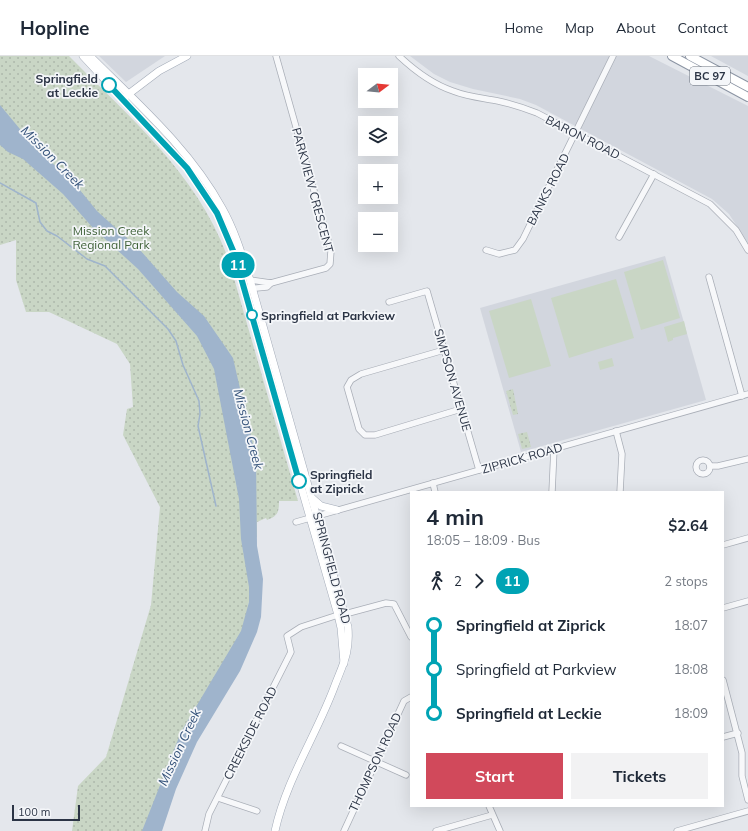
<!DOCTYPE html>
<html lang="en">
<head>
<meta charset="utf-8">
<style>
	:root { --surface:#fff; --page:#f2f2f3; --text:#1f2937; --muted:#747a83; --line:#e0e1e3; --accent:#d1495b }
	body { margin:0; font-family:Mulish,sans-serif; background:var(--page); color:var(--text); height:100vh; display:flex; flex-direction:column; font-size:15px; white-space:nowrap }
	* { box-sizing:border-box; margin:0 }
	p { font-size:13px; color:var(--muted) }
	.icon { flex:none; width:22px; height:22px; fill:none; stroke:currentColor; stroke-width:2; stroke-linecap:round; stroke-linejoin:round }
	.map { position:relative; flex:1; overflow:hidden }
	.details { position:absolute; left:410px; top:435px; width:314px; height:316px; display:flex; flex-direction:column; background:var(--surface); border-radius:0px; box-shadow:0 4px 16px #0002 }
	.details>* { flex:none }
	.badge { padding:0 8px; border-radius:13px; font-size:14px; line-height:26px }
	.needle { width:26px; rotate:74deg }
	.fabs { position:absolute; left:358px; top:12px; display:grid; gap:8px }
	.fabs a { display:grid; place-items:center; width:40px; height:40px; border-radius:0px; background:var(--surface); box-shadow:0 4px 16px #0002; font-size:20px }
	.scale { position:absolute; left:12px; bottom:10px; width:68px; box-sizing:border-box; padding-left:4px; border:2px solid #2b3445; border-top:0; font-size:11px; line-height:14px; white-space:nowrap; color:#2b3445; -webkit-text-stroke:3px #f4f6f9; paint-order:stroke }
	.map>.badge { position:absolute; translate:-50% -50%; box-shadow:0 0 0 2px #fff }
	.legs { display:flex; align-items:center; gap:6px; height:44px; padding:0 16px; font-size:13px }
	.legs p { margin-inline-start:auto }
	.headline { display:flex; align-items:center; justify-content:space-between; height:68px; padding:0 16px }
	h1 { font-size:22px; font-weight:700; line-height:30px }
	.button { display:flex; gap:8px; margin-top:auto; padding:8px 16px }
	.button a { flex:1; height:46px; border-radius:0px; background:var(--accent); color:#fff; font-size:16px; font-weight:700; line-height:46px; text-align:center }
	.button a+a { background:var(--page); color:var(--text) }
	ul { padding:0 16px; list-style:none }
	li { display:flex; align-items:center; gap:14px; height:44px; font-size:15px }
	li i { display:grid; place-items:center; width:6px; height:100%; margin:0 5px; background:currentColor }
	li i::after { content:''; width:10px; height:10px; margin:-5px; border:3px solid; border-radius:50%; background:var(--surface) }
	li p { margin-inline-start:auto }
	li:first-child i { background:linear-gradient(#0000 50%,currentColor 0) }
	li:last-child i { background:linear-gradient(currentColor 50%,#0000 0) }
	header { display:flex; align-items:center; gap:24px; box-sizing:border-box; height:56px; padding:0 20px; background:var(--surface); border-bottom:1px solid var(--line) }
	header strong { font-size:19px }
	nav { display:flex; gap:22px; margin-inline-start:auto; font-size:14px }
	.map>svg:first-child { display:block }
</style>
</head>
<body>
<header>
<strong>Hopline</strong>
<nav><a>Home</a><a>Map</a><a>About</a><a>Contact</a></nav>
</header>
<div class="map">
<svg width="748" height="775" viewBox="0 0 748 775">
	<defs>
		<pattern id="park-dots" width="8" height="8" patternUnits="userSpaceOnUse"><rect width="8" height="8" fill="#c9d6c5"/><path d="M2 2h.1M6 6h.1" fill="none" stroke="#adb8ab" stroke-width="1.8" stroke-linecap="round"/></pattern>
	</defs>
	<rect width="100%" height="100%" fill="#e4e7ec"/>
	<!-- built -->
	<g fill="#d2d6de">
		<polygon points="99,0 165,0 126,26"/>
		<polygon points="410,0 649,0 748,50 748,187 729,158 712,143 536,49 520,43 473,33 450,26 434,18"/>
		<polygon points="711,0 748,0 748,20"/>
		<polygon points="665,200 706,344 521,396 480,252"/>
	</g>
	<!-- green -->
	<g fill="#c9d6c5">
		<polygon points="663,204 680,262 641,274 624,216"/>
		<polygon points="616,223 634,282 569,302 551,242"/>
		<polygon points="531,243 551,310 509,322 489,255"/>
		<polygon points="684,265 687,278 673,282 673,284 668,286 664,271"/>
		<polygon points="612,302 614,310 600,314 598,306"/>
	</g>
	<!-- park -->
	<g fill="url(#park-dots)">
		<path d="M0 0H69C131 63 199 119 229 205L298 445H279C279 456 278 460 267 464L266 462 257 466V481L249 484 250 540 244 574 145 775H72L78 730 106 701 151 549 160 451 123 379 127 353 133 351 130 308 117 288 49 256H26L16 224V184L0 189Z"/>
		<polygon points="513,333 518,358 513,359 506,335"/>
		<polygon points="527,376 531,391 522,393 518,378"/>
	</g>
	<!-- water -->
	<polygon fill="#9fb4cc" points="0,49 39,96 70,122 97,155 140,194 177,236 204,260 233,302 256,402 257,490 263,523 261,561 257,576 240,615 197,686 176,733 162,775 142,775 181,676 241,575 249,546 249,531 241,483 239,443 214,313 197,280 138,213 93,172 63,138 23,103 8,96 0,89"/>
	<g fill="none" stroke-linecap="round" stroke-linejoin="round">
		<!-- stream -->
		<polyline stroke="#9fb4cc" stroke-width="1.5" points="0,127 36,147 40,166 47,175 57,180 87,203 105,210 168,273 176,285 183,309 199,345 200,358 198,370 216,450"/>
		<!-- minor casing -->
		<g stroke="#a9aeb7" stroke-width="7">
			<g id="minor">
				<path d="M399 0C415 15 432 28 453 35 468 41 483 42 498 45 512 48 524 52 537 57L710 148 736 174 748 194"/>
				<polyline points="619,181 654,118"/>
				<polyline points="486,194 499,198 515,194 523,183 613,0"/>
				<polyline points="709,221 742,340"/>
				<polyline points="250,224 271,227 326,212 330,208 331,195 276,0"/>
				<polyline points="245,233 267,231 271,227"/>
				<polyline points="389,246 427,235 479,414"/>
				<polyline points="444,294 361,318 351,324 347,331 359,373 365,379 375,379 461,353"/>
				<polyline points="616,375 622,398 620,436"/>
				<circle cx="703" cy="411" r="7"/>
				<polyline points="710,410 718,410 748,403"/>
				<polyline points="433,427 435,436"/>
				<polyline points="552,436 554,393"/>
				<polyline points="296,466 748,338"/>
				<polyline points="723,489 748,482"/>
				<polyline points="723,552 748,545"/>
				<polyline points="345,558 386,547 394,548 411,581"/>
				<polyline points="723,624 742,697 742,720 748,744"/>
				<polyline points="723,681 738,677"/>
				<polyline points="341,690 406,719"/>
				<polyline points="218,742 257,755"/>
				<polyline points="489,750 500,775"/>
				<polyline points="205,775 209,758 291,596 287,580 301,571 338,559"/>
				<polyline points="344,775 404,645 411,641"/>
				<polyline points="436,775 492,759"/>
				<polyline points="677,775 748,755"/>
			</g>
		</g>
		<!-- major casing -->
		<g stroke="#a3abb8" stroke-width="8">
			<g id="major">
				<polyline points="83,0 187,112 217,157 234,197 338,559 341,572 344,607"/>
				<path d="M90 0C137 47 190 93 222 152 235 175 242 199 250 224L348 571C350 596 344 606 335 629 317 678 286 724 275 775"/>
				<polyline points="126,40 159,15 187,0"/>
				<polyline points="313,443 321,450 337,454"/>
			</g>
		</g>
		<!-- highway casing -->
		<g stroke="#8b94a3" stroke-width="10">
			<g id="highway">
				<polyline points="672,0 748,41"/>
				<polyline points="690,0 748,31"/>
			</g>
		</g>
		<!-- minor -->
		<use href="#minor" stroke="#f7f8fa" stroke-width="5.5"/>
		<!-- major -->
		<use href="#major" stroke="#fff" stroke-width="7"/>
		<!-- highway -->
		<use href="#highway" stroke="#fff" stroke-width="8"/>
	</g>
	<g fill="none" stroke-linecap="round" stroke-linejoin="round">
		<!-- line-1 casing -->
		<g stroke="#fff" stroke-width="9">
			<polyline id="line-1" points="109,29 187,112 217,157 234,197 299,425"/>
		</g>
		<!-- line-1 -->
		<use href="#line-1" stroke="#00a3b4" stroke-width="6"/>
	</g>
	<!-- markers -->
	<g fill="#fff" stroke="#00a3b4" stroke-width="2">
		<circle cx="109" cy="29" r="7"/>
		<circle cx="252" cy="259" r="5"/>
		<circle cx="299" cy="425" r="7"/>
	</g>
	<g text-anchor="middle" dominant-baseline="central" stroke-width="3.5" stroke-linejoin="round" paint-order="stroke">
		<!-- shield labels -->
		<rect fill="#f4f6f9" stroke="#676e7b" stroke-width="1" x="690" y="11" width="40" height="18" rx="3"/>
		<g font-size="11" font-weight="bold" fill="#2b3445">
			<text x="710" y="20">BC 97</text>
		</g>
		<!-- stop labels -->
		<g font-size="12" font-weight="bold" fill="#2b3445" stroke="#f4f6f9" text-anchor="start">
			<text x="98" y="22" text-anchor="end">Springfield<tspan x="98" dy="14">at Leckie</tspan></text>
			<text x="261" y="259">Springfield at Parkview</text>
			<text x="310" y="418">Springfield<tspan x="310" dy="14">at Ziprick</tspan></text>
		</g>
		<!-- street labels -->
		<g font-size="12" fill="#2b3445" stroke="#f4f6f9">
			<text transform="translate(583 81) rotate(27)">BARON ROAD</text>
			<text transform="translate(548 133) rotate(-63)">BANKS ROAD</text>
			<text transform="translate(313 134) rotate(75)">PARKVIEW CRESCENT</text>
			<text transform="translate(453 324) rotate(74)">SIMPSON AVENUE</text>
			<text transform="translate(522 402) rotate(-16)">ZIPRICK ROAD</text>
			<text transform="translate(332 512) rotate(75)">SPRINGFIELD ROAD</text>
			<text transform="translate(250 677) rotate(-63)">CREEKSIDE ROAD</text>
			<text transform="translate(375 706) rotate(-65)">THOMPSON ROAD</text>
		</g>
		<!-- park labels -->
		<g font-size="12" fill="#3f6138" stroke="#f4f6f9">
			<text x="111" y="174">Mission Creek<tspan x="111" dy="14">Regional Park</tspan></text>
		</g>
		<!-- water labels -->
		<g font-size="13" font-style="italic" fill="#34527a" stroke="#f4f6f9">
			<text transform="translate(53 101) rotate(45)">Mission Creek</text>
			<text transform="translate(249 373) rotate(75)">Mission Creek</text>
			<text transform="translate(179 691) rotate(-65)">Mission Creek</text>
		</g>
	</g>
</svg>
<div class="fabs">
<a><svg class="needle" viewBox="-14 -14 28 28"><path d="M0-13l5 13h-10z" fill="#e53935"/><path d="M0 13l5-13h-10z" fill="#747a83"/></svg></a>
<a><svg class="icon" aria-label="layers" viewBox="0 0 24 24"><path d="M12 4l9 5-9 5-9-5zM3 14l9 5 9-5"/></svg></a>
<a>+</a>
<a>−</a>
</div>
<div class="scale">100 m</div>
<b class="badge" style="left:238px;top:209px;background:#00a3b4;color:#fff">11</b>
<section class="details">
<div class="headline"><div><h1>4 min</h1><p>18:05 – 18:09 · Bus</p></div><b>$2.64</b></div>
<div class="legs"><svg class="icon" aria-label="walk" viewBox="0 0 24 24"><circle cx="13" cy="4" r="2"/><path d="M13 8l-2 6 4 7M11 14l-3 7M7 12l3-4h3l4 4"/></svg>2<svg class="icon" aria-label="forward" viewBox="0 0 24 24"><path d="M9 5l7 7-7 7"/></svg><b class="badge" style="background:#00a3b4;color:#fff">11</b><p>2 stops</p></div>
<ul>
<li><i style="color:#00a3b4"></i><b>Springfield at Ziprick</b><p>18:07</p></li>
<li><i style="color:#00a3b4"></i><span>Springfield at Parkview</span><p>18:08</p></li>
<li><i style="color:#00a3b4"></i><b>Springfield at Leckie</b><p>18:09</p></li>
</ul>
<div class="button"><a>Start</a><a>Tickets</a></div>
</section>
</div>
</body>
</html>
